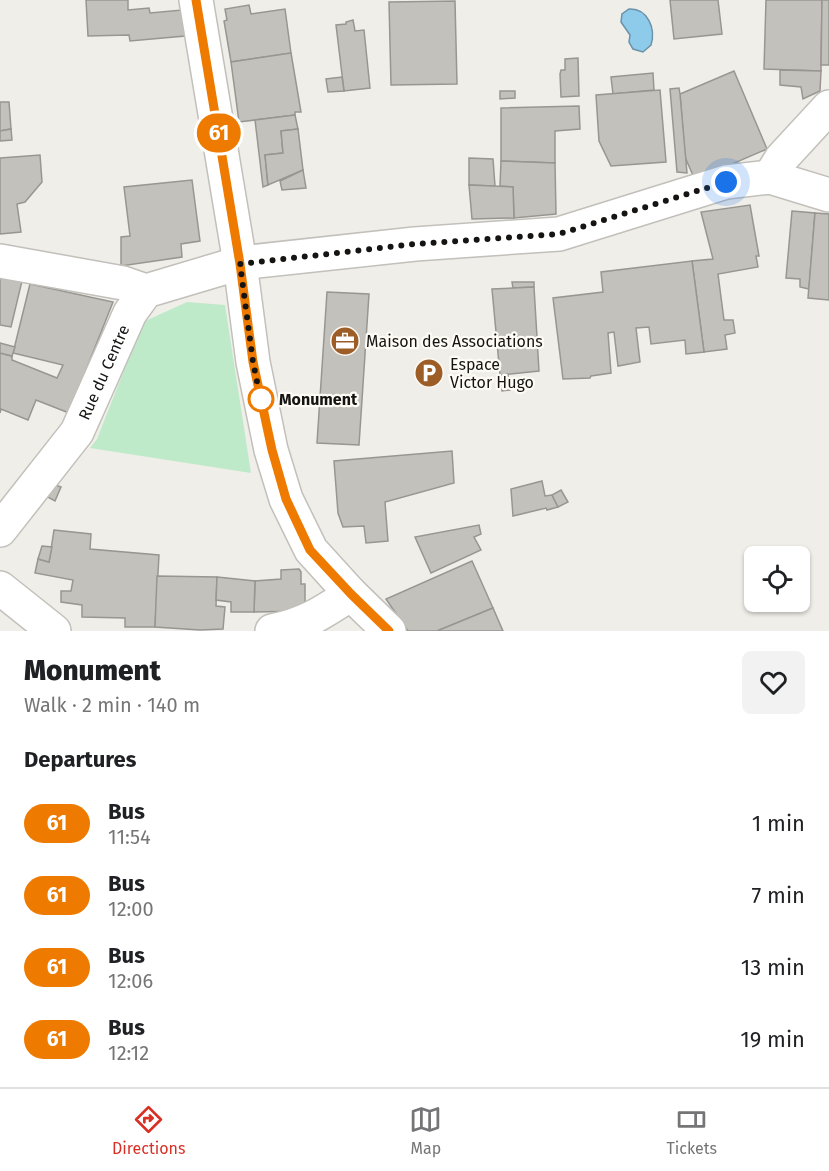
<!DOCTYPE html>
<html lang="en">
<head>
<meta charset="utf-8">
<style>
	:root { --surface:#fff; --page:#f2f2f2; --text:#202124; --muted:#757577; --line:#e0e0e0; --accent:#d93025 }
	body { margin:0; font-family:"Fira Sans",sans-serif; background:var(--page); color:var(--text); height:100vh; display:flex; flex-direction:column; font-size:22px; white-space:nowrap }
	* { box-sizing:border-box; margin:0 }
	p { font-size:20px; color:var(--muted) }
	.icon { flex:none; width:33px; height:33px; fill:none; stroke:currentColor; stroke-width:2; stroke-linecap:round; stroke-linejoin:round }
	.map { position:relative; height:631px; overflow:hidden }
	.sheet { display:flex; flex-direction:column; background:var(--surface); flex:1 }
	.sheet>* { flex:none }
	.badge { padding:0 12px; border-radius:20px; font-size:21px; line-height:39px }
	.controls { position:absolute; left:744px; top:546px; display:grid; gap:12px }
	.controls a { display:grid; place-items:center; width:66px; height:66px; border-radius:9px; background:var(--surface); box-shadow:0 2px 4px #0004; font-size:30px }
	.you { position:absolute; width:30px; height:30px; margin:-15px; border:4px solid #fff; border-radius:50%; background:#1a73e8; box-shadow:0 0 0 9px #1a73e833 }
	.map>.badge { position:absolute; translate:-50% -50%; box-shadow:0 0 0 3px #fff }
	h2 { padding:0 24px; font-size:22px; line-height:54px }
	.round { display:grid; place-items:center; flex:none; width:63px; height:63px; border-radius:9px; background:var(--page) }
	.head { display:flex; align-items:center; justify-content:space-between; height:102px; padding:0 24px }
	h1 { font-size:28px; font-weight:800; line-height:45px }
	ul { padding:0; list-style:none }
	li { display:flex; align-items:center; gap:18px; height:72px; padding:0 24px }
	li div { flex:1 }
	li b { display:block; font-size:22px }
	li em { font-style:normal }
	li .badge { min-width:66px; font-weight:700; text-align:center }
	.dock { display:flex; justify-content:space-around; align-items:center; height:84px; border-top:2px solid var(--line); background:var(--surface); font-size:16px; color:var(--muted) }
	.dock a { display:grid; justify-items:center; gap:3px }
	.dock .active { color:var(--accent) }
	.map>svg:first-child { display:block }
</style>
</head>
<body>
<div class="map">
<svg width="829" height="631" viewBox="0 0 829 631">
	<rect width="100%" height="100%" fill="#f0eee8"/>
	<!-- green -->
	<polygon fill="#bfeac9" points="187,302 225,305 251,473 90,448 97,439 143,322"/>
	<!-- water -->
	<path fill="#8ecaea" stroke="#6a93a9" stroke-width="1.5" d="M629 9C648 8 656 29 651 45L643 52 633 49 629 42 630 35 621 22 622 14Z"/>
	<!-- building -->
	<g fill="#c3c1bb" stroke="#989691" stroke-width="1.5">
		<polygon points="86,0 128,0 128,10 149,8 150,13 182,10 185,36 130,41 129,35 88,36"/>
		<polygon points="670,0 718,0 722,34 674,39"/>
		<polygon points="766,0 822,0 821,71 764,69"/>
		<polygon points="822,0 829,0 829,65 821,65"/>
		<polygon points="455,1 457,84 391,85 389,2"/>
		<polygon points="249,5 251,14 285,9 291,53 231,62 224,21 227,20 225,9"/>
		<polygon points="353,20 355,31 364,30 370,88 344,91 336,25 346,24 346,22"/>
		<polygon points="291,53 301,112 295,112 295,115 239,122 231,62"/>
		<polygon points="578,58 579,96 561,97 560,74 561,70 565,70 565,59"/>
		<polygon points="780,70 821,71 820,91 803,99 801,87 780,85"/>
		<polygon points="734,71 767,149 695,180 685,157 680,94"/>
		<polygon points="653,73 654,90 613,94 611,77"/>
		<polygon points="342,77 344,91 328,92 326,79"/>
		<polygon points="679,88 680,94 687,173 677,172 670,89"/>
		<polygon points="660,90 666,162 611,166 599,141 596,95"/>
		<polygon points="500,91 515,91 515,98 500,99"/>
		<polygon points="0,102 9,102 11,129 0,131"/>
		<polygon points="579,106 580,129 555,131 555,163 501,161 501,108"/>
		<polygon points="295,115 298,129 281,131 283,153 265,155 268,185 263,187 255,120"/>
		<polygon points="11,129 12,140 0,141 0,131"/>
		<polygon points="298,129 303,170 268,185 265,155 283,153 281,131"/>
		<polygon points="40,155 42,182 25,202 17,204 21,232 0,234 0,158"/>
		<polygon points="469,158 493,159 495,186 469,185"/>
		<polygon points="501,161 555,163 556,214 514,218 513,187 500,186"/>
		<polygon points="303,170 306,188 282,190 280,181"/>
		<polygon points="192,180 200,241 181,244 182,257 121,266 121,237 130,236 124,187"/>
		<polygon points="469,185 513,187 514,218 472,219"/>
		<polygon points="750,205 759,256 756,256 758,267 718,274 724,320 733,320 735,333 725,335 727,349 704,352 692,261 713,259 701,212"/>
		<polygon points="792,211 815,213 809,289 800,287 800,279 786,278"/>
		<polygon points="815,213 829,214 829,300 808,298"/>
		<polygon points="692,261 704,352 686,354 685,340 651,344 649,327 636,328 640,362 618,366 614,332 608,333 611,373 591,376 590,378 563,379 553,298 603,292 601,272"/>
		<polygon points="0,278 22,281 11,327 0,325"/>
		<polygon points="512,282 534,282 534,287 513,288"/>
		<polygon points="30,284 113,302 69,413 36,400 28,420 1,409 0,413 0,353 12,356 12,360 57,378 63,365 13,353"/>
		<polygon points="534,287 539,371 500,375 492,289"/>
		<polygon points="327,292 369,294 359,445 317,443"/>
		<polygon points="0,343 15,347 12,356 0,353"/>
		<polygon points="500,375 508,375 510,390 502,391"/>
		<polygon points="452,451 454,483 385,502 388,541 366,543 364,526 343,527 338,513 334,461"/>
		<polygon points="542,481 545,496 552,495 558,507 547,510 546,508 513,516 511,489"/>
		<polygon points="49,483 61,487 55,501 44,495"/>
		<polygon points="561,490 568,502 558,507 552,495"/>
		<polygon points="479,525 481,534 474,537 481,550 431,573 415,537"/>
		<polygon points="54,530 91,534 90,549 159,555 155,627 125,627 125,618 82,617 82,605 61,602 61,591 71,591 73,580 35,573 38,559 49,562"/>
		<polygon points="42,546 52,547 49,562 38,559"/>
		<polygon points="472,561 493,608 437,631 408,631 386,599"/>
		<polygon points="299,569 301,572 301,584 305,584 305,611 254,612 255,581 281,579 281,570"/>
		<polygon points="157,576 217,577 216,606 225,607 223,629 200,630 155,627"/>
		<polygon points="217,577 255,581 254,612 231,612 231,602 216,600"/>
		<polygon points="493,608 503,631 437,631"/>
	</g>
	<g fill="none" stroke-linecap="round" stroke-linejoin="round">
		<!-- street casing -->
		<g stroke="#c3c0bb" stroke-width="36">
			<g id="street">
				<polyline points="196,0 240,263 253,362 271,450 286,499 311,550 351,594 389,631"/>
				<polyline points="770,177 781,159 829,107"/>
				<polyline points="0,261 123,283 146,291"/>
				<path id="s1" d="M0 530 77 432 130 313 146 291 240 263 415 244 559 234 726 182 770 177 829 195"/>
				<polyline points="0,588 54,631"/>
				<path d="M272 631C306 624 322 613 351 594"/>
			</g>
		</g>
		<!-- street -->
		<use href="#street" stroke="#fff" stroke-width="33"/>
	</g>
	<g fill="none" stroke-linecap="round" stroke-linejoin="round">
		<!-- line casing -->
		<g stroke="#fff" stroke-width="14">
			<polyline id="line" points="196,0 240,264 253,362 272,450 286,499 310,550 351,594 389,631"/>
		</g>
		<!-- line -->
		<use href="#line" stroke="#ee7b00" stroke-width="9"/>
		<!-- walk -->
		<polyline stroke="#151412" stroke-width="6" stroke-dasharray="0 10.8" points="261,399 262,406 253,362 240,264 415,244 559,234 726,182"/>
	</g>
	<!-- icons -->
	<defs>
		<g id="office-disc" transform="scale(1.5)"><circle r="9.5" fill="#9d5d27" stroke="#fefbf5"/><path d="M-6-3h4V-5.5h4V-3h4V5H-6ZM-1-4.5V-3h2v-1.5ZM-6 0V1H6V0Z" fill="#fff"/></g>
		<g id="parking-disc" transform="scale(1.5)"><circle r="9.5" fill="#9d5d27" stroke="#fefbf5"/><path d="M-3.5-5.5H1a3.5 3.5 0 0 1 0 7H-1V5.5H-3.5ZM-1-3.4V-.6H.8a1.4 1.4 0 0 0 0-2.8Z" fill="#fff"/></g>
	</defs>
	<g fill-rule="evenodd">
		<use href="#office-disc" x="345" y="341"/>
		<use href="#parking-disc" x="429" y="373"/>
	</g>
	<!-- markers -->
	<circle fill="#fff" stroke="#ee7b00" stroke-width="3" cx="261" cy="399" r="12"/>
	<g text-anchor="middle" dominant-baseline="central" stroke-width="4.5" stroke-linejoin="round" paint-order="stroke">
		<!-- poi labels -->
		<g font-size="16" fill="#151412" stroke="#fefbf5" text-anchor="start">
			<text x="366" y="341">Maison des Associations</text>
			<text x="450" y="364">Espace<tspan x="450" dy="18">Victor Hugo</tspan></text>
		</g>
		<!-- street labels -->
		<g font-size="16" fill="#151412" stroke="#fefbf5">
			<text stroke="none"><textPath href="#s1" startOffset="190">Rue du Centre</textPath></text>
		</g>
		<!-- stop labels -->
		<g font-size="16" font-weight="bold" fill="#151412" stroke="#fefbf5" text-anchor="start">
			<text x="279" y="399">Monument</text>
		</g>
	</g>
</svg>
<div class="controls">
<a><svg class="icon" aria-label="locate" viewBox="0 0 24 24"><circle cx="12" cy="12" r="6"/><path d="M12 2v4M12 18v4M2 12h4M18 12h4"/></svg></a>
</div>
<div class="you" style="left:726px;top:182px"></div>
<b class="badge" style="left:219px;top:133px;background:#ee7b00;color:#fff">61</b>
</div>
<section class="sheet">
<div class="head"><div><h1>Monument</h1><p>Walk · 2 min · 140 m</p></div><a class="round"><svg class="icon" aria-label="heart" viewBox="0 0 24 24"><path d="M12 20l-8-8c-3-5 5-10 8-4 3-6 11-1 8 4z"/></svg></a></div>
<h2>Departures</h2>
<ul>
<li><span class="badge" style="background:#ee7b00;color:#fff">61</span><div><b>Bus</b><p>11:54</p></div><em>1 min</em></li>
<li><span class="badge" style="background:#ee7b00;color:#fff">61</span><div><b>Bus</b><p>12:00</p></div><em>7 min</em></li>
<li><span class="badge" style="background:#ee7b00;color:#fff">61</span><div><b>Bus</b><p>12:06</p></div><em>13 min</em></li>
<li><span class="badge" style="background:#ee7b00;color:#fff">61</span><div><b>Bus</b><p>12:12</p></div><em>19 min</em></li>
</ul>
</section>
<nav class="dock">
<a class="active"><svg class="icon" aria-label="directions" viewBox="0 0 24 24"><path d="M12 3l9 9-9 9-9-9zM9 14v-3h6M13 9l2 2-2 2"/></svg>Directions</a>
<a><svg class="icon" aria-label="map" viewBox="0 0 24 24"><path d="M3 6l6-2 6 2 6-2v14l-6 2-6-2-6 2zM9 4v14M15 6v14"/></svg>Map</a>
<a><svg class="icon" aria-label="tickets" viewBox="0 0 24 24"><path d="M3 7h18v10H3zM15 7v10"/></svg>Tickets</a>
</nav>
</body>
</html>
